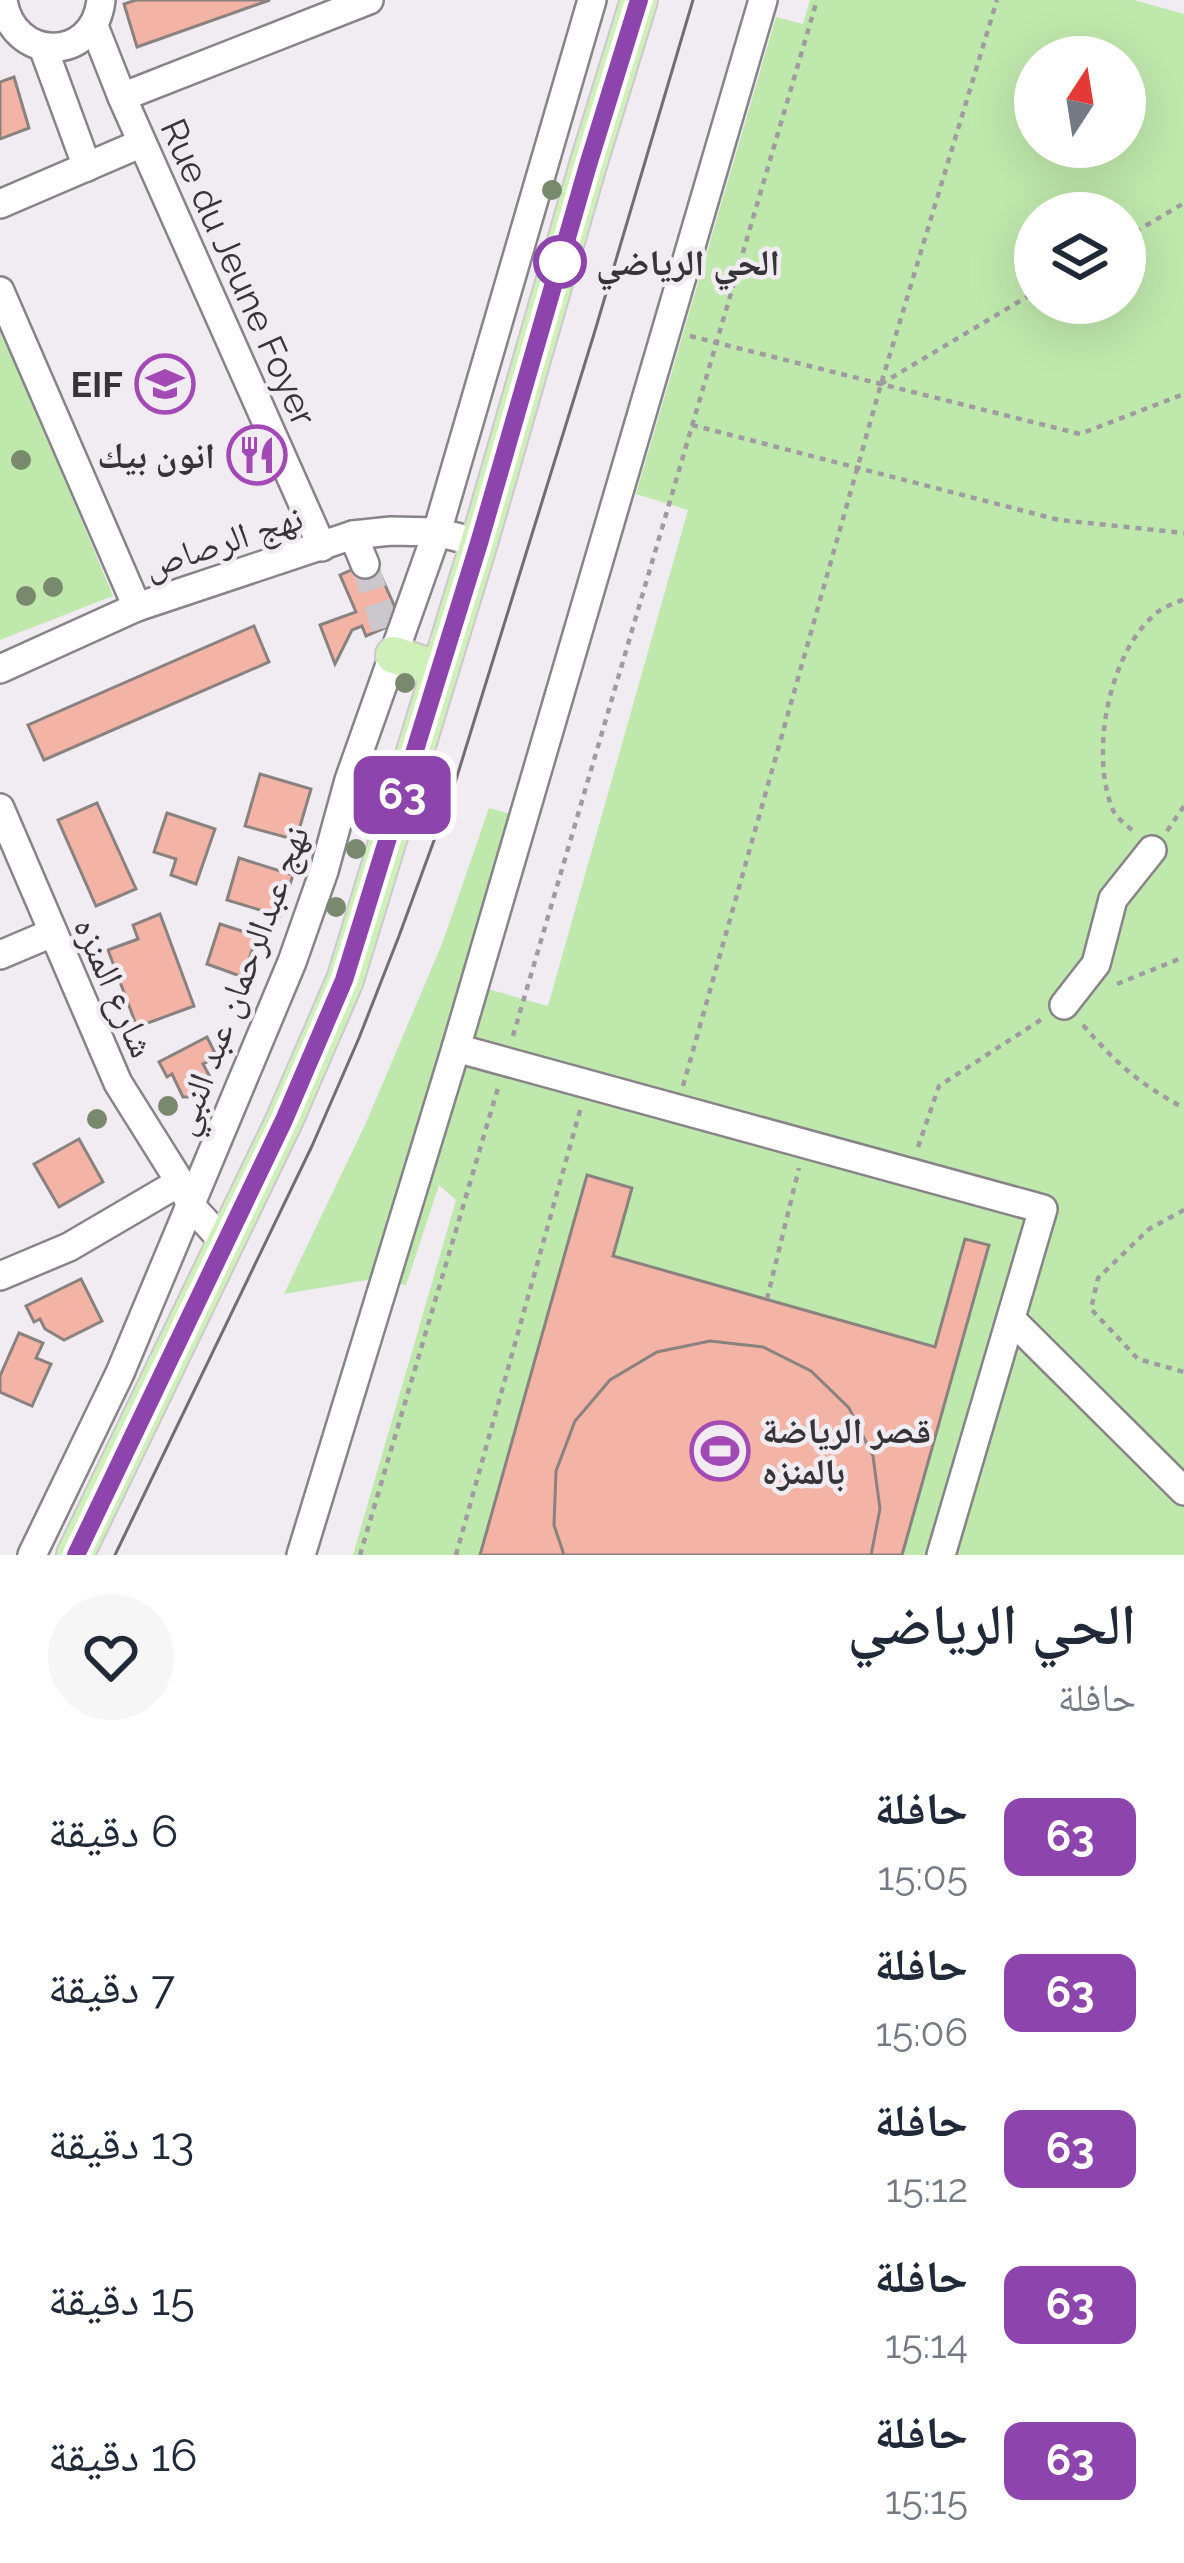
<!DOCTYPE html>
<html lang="ar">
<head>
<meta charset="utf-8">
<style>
	:root { --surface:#fff; --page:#f6f6f7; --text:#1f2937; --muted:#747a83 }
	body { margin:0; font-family:Raleway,"Noto Naskh Arabic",sans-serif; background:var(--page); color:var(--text); direction:rtl; height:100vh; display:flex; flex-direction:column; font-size:45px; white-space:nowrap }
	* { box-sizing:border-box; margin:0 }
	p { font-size:39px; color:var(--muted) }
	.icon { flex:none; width:66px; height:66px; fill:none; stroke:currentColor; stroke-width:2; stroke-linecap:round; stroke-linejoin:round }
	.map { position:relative; height:1555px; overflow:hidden; direction:ltr }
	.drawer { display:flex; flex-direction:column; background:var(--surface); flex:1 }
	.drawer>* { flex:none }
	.badge { padding:0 24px; border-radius:18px; font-size:42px; line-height:78px }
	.needle { width:78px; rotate:12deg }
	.controls { position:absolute; left:1014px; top:36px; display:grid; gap:24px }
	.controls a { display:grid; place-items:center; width:132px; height:132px; border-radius:50%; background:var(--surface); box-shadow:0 12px 48px #0002; font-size:60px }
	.map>.badge { position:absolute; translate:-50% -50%; box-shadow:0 0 0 6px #fff }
	.round { display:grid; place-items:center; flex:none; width:126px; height:126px; border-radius:63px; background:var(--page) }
	.head { display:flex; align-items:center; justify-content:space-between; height:204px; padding:0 48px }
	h1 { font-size:57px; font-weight:600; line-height:90px }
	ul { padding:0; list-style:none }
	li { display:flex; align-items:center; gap:36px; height:156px; padding:0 48px }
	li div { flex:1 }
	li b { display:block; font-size:45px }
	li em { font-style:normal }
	li .badge { min-width:132px; font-weight:700; text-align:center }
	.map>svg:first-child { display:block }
</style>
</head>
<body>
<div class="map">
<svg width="1184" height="1555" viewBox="0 0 1184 1555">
	<rect width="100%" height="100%" fill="#f1ebf2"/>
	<!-- green -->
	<g fill="#bfe8ac" fill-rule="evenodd">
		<path d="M810 0H1134L1184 14V1555H902L989 1245 965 1239 935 1347 613 1256 632 1188 587 1175 480 1555H353L456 1200 439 1185 406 1285 373 1279 284 1294 365 1125 442 944 489 808 510 814 463 982 548 1006 688 510 636 494 776 17 803 24ZM1035 57H1125V147H1035ZM1035 213H1125V303H1035Z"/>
		<polygon points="0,324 113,596 0,640"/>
	</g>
	<!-- building -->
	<g fill="#f3b4a5" stroke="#8a8280" stroke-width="3">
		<polygon points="136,0 270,0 137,47 124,4"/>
		<polygon points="14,77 29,128 0,139 0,82"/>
		<polygon points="374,560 401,621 366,636 362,626 352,630 335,664 320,625 356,612 340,575"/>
		<polygon points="254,626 269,662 44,760 28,725"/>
		<polygon points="260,774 311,789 296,840 245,826"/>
		<polygon points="97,803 136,889 96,906 58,820"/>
		<polygon points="167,813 215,829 196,884 171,875 176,859 154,852"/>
		<polygon points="239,858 293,875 280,916 227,900"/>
		<polygon points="160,914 194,1006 137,1027 108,950 138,939 133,925"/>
		<polygon points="220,924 257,936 243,977 207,964"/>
		<polygon points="207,1037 217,1057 203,1064 209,1075 199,1080 199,1093 194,1097 183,1097 172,1074 167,1077 159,1062"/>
		<polygon points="79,1139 103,1182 59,1207 34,1164"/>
		<polygon points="587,1175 632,1188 613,1256 935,1347 965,1239 989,1245 902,1555 480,1555"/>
		<polygon points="81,1279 102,1321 64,1340 45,1329 40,1319 34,1322 26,1306"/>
		<polygon points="19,1333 43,1343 36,1358 51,1364 32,1406 0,1392 0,1376"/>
		<polygon points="710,1341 763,1347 811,1371 849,1408 873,1456 880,1509 871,1555 564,1555 554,1525 556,1471 575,1421 610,1380 657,1352"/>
	</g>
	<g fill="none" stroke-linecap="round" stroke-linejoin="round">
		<!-- minor-tunnel -->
		<polyline stroke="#ccc6cd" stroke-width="27" stroke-dasharray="27 14" stroke-linecap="butt" points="365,564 385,628"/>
		<!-- minor casing -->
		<g stroke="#888389" stroke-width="32">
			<g id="minor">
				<path d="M3 0C12 62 94 64 101 0"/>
				<polyline points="94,26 122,97 322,547"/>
				<polyline points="43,47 87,167"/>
				<polyline points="122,97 369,0"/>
				<polyline points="0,204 142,143"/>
				<polyline points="0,291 137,607"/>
				<polyline points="353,535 365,564"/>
				<polyline points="0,669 137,607 353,535 391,531 437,532 479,543"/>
				<polyline points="0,808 118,1083 180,1182 191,1206 225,1243"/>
				<polyline points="0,955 52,933"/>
				<polyline points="1064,1005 1096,964 1113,899 1152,850"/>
				<polyline points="456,1048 1043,1209 941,1555"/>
				<polyline points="0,1276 69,1247 180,1182"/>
				<polyline points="1011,1319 1184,1491"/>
				<polyline points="32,1555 120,1373 292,962 324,871 349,780 437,532 592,0"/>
				<polyline points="301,1555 456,1048 763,0"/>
			</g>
		</g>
		<!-- major casing -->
		<g stroke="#cbcacb" stroke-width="40">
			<g id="major">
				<polyline points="394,655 440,670"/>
				<polyline points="75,1555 284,1121 345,980 479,543 588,165 639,0"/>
			</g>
		</g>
		<!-- path -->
		<g stroke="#a09ba1" stroke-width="4.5" stroke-dasharray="6 6" stroke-linecap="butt">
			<polyline points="1125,238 1184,203"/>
			<polyline points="690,336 1080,434 1184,394"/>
			<polyline points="881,384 1035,292"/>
			<polyline points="692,425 1059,520 1184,533"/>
			<path d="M1132 830C1125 824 1117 818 1113 810 1089 754 1109 649 1159 611 1166 606 1176 603 1184 599"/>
			<polyline points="1167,831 1184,806"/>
			<polyline points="1117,984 1184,957"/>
			<path d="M1083 1025C1117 1064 1138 1083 1184 1108"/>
			<polyline points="513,1036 817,0"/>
			<polyline points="683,1086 881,384 997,0"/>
			<polyline points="918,1147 939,1086 1042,1019"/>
			<polyline points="1184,1210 1149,1229 1098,1278 1091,1309 1138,1359 1184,1372"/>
			<polyline points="767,1299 799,1168"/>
			<polyline points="360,1555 498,1088"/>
			<polyline points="456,1555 581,1107"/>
		</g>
		<!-- minor -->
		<use href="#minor" stroke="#fff" stroke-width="27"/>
		<!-- major -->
		<use href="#major" stroke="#cff1b9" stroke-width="36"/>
		<!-- tram -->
		<polyline stroke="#716d72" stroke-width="3" points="115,1555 312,1146 359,1038 399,936 454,786 594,334 693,0"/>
	</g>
	<!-- trees -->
	<g fill="#78896d">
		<circle cx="552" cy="190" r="10"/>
		<circle cx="21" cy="460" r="10"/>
		<circle cx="53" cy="587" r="10"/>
		<circle cx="26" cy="596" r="10"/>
		<circle cx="405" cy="683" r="10"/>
		<circle cx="356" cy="849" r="10"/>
		<circle cx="336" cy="907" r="10"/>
		<circle cx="168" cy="1106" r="10"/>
		<circle cx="97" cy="1119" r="10"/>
	</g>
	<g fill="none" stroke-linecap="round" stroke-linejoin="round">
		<!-- line casing -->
		<g stroke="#fff" stroke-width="27">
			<polyline id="line" points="76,1555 284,1120 344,980 479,543 588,165 639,0"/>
		</g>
		<!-- line -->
		<use href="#line" stroke="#8e44ad" stroke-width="18"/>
	</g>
	<!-- icons -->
	<defs>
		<g id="school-ring" transform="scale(3)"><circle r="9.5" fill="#f1ebf2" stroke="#a349b5" stroke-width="1.5"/><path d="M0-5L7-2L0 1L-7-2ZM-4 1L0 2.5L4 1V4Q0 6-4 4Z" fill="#a349b5"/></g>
		<g id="restaurant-ring" transform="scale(3)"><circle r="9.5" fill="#f1ebf2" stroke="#a349b5" stroke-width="1.5"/><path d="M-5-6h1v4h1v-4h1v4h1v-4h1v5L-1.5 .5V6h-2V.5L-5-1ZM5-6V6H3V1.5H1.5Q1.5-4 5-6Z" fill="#a349b5"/></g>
		<g id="stadium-ring" transform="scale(3)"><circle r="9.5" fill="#f1ebf2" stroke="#a349b5" stroke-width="1.5"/><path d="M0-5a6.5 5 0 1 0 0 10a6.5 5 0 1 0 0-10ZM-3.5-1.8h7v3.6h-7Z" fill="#a349b5"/></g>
	</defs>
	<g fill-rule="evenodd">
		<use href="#school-ring" x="165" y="384"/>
		<use href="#restaurant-ring" x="257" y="455"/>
		<use href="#stadium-ring" x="720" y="1451"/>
	</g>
	<!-- markers -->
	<circle fill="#fff" stroke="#8e44ad" stroke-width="6" cx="560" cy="262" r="24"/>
	<g text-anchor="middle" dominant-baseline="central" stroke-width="9" stroke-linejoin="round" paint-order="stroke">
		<!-- stop labels -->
		<g font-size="36" font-weight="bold" fill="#363437" stroke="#f1ebf2" text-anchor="start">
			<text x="596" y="262">الحي الرياضي</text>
		</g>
		<!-- street labels -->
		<g font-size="36" fill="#363437" stroke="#f1ebf2">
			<text transform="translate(239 272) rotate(66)">Rue du Jeune Foyer</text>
			<text transform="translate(223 541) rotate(-18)">نهج الرصاص</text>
			<text transform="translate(239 980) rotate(-69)">نهج عبدالرحمان عبد النبي</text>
			<text transform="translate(115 987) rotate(66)">شارع المنزه</text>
		</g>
		<!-- poi labels -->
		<g font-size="36" font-weight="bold" fill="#363437" stroke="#f1ebf2" text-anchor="end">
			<text x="123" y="384">EIF</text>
			<text x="215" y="455">انون بيك</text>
			<text x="762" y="1430" text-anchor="start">قصر الرياضة<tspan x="762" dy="41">بالمنزه</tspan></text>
		</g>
	</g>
</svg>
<div class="controls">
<a><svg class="needle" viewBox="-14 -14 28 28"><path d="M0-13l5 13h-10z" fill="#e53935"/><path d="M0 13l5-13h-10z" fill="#747a83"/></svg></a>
<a><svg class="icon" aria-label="layers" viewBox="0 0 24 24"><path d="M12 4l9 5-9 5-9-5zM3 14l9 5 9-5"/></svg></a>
</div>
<b class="badge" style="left:402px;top:795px;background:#8e44ad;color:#fff">63</b>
</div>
<section class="drawer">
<div class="head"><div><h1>الحي الرياضي</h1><p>حافلة</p></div><a class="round"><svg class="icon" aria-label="heart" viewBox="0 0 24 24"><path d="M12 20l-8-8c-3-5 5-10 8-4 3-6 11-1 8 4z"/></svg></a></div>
<ul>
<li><span class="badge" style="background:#8e44ad;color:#fff">63</span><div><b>حافلة</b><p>15:05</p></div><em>6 دقيقة</em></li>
<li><span class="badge" style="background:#8e44ad;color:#fff">63</span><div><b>حافلة</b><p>15:06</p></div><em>7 دقيقة</em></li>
<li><span class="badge" style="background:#8e44ad;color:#fff">63</span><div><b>حافلة</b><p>15:12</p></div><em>13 دقيقة</em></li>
<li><span class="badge" style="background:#8e44ad;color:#fff">63</span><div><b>حافلة</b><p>15:14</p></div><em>15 دقيقة</em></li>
<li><span class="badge" style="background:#8e44ad;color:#fff">63</span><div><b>حافلة</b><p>15:15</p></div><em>16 دقيقة</em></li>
</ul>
</section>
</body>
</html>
